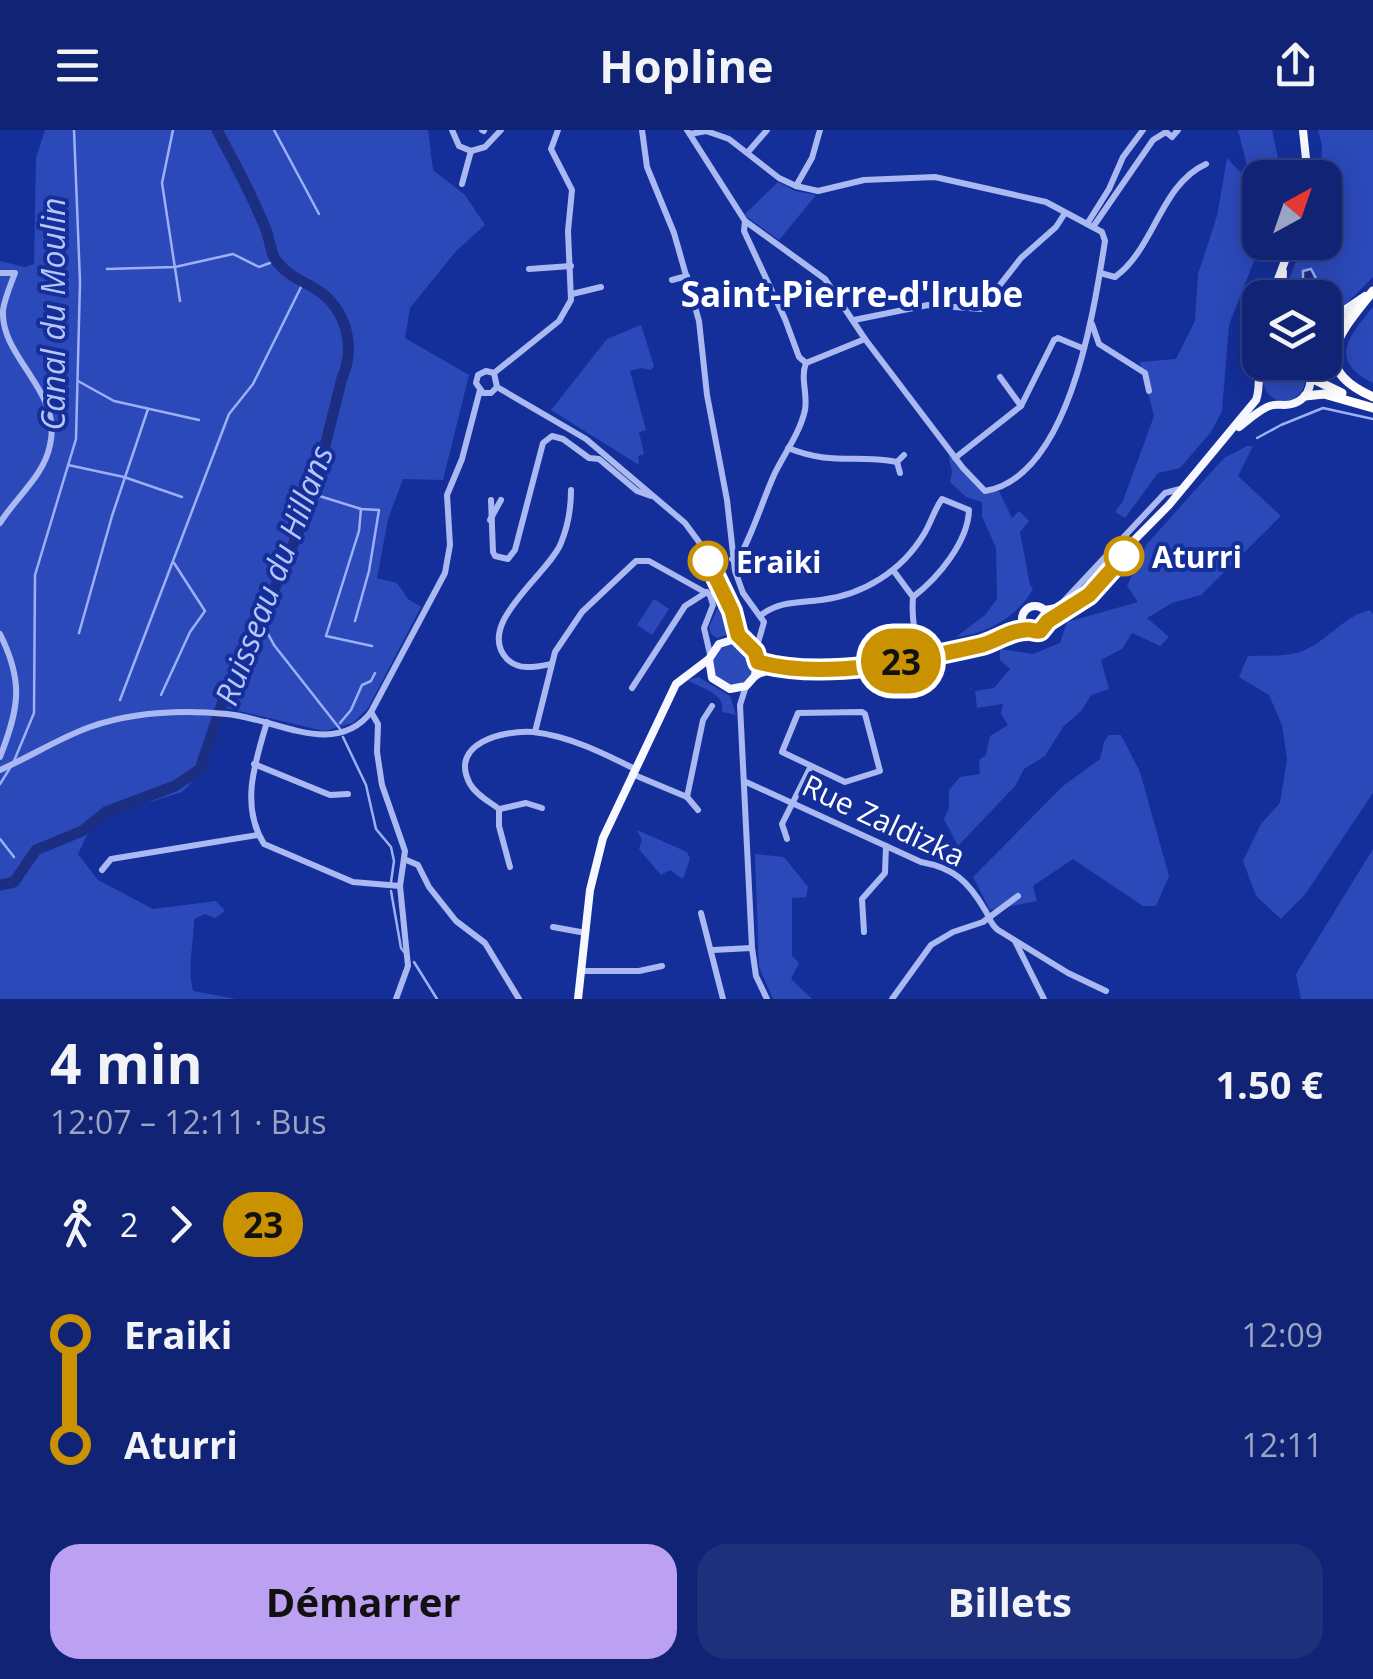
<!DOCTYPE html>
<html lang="fr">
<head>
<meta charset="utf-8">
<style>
	:root { --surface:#102374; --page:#1e2f7c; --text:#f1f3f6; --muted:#9ca4c5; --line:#304086; --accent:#bca0f2 }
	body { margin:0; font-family:"Open Sans",sans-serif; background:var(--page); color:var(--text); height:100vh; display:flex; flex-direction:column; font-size:38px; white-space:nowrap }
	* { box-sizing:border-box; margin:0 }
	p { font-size:32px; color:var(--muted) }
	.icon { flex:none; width:55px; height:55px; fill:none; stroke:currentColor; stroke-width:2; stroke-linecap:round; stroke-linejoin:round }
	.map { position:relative; height:869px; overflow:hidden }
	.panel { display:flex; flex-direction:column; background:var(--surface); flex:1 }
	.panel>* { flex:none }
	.badge { padding:0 20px; border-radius:32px; font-size:35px; line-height:65px }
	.needle { width:65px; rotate:40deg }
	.controls { position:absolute; left:1242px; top:30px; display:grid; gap:20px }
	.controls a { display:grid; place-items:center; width:100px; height:100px; border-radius:20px; background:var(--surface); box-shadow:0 5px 25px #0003,0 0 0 2px var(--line); font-size:50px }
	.map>.badge { position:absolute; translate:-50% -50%; box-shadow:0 0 0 5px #fff }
	.legs { display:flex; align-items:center; gap:15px; height:110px; padding:0 50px; font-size:32px }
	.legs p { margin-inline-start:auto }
	.overview { display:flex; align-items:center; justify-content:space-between; height:170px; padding:0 50px }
	h1 { font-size:55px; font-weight:700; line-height:75px }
	.action { display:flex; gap:20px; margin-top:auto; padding:20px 50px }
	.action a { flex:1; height:115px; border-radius:30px; background:var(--accent); color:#111; font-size:40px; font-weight:700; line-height:115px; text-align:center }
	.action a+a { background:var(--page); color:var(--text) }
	ul { padding:0 50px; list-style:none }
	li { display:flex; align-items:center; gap:35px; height:110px; font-size:38px }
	li i { display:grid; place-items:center; width:15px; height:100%; margin:0 12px; background:currentColor }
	li i::after { content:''; width:25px; height:25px; margin:-12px; border:8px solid; border-radius:50%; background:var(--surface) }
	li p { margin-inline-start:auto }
	li:first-child i { background:linear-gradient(#0000 50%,currentColor 0) }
	li:last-child i { background:linear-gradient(currentColor 50%,#0000 0) }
	header { display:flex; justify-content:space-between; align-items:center; height:130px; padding:0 50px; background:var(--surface); font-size:45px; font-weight:700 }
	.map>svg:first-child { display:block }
</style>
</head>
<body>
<header><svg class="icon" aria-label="menu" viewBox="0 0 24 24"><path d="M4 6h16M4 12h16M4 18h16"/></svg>Hopline<svg class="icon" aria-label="share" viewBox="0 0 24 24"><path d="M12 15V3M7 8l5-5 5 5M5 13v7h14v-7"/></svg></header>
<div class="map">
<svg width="1373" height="869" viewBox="0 0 1373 869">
	<rect width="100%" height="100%" fill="#152f9a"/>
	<!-- green -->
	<g fill="#2c49ba">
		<path d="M45 0H428L433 40 465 65 485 95 456 121 410 178 405 208 469 245 443 350 403 349 388 389 377 448 397 453 408 469 421 477 368 578 353 593 324 601 226 578 204 640 182 662 104 686 89 701 78 724 98 750 153 779 216 771 225 781 215 788 205 784 194 789C194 813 187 838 193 861L236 869H0V131L25 137 34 134 36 28Z"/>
		<polygon points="1238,0 1272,0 1282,47 1260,48 1261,113 1229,195 1222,281 1211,302 1180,338 1158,343 1125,388 1115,382 1123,371 1154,286 1140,232 1176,229 1195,191 1198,144 1217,86 1227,28 1244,46 1241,57 1246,66 1254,63"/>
		<polygon points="1318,0 1373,0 1373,147 1335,185 1325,188 1325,168 1296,167 1290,147 1303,113 1325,112 1325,48 1321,47 1322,15"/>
		<polygon points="778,52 795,61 816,65 779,110 744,85"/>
		<path d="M1373 177V253C1328 231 1348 207 1373 177Z"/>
		<polygon points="641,195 654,236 651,240 641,238 630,241 646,300 639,302 644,324 638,326 639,335 551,280 607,209"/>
		<circle cx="1284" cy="250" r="21"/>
		<polygon points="1247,316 1253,316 1238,346 1281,386 1201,465 1172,473 1147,488 1169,507 1160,516 1132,503 1122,519 1101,530 1109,559 1091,565 1082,580 1063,597 1045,626 1024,639 1015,656 958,716 944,689 949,678 949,660 960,647 980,644 979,630 986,625 990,606 1008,595 1001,584 1003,574 977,578 975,561 994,558 1010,539 1000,530 1000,519 1033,524 1060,513 1067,492 1138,472 1127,456 1146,415 1224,328"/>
		<path d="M948 322 980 358 999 361 1012 388 1019 381 1029 391 1020 402 1030 455 1033 459C1018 486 987 504 956 507L985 485 997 469 996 418 982 386V372L966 367 950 352 952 342Z"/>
		<polygon points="654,469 669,479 652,505 637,495"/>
		<polygon points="720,473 729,493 726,505 717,508 711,504 709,497"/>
		<path d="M1370 480 1373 484V663L1306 763 1281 789 1256 766 1243 731 1261 694 1280 673 1287 629 1282 595 1269 565 1239 547 1248 526C1263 525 1281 527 1296 523 1324 516 1342 486 1370 480Z"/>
		<circle cx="733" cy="534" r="21"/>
		<path d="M698 547 730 566 736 585 722 582C726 563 701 558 687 550Z"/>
		<polygon points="1109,605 1121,605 1140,642 1169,746 1156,776 1143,776 1073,729 1033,756 1037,771 990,780 973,747 1063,656 1100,629 1104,612"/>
		<polygon points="637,700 687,722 690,728 684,747 681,748 670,740 661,745 639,719 642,710"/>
		<polygon points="1373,719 1373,869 1301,869 1296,844"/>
		<polygon points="755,724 784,727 808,757 806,767 792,768 792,826 799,833 791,849 812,869 773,869 759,837"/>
	</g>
	<!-- water -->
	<polygon fill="#1c2e81" stroke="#9cb0f5" stroke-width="2.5" points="1311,139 1322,160 1317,167 1306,167 1303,164 1303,141"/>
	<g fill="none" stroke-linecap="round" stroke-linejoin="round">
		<!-- stream -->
		<g stroke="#9cb0f5" stroke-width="2.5">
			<polyline points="173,0 162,53 180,171"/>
			<polyline points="274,0 319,84"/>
			<polyline points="107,139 175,137 233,124 259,137 275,131"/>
			<polyline points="78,251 114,271 199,290"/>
			<polyline points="1257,308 1281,295 1323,278 1373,289"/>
			<polyline points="68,335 124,347 182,367"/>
			<polyline points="313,364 361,379 379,380 369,441 355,491"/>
			<polyline points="361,379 359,401 326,506 372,516"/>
			<polyline points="261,491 274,515 340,599"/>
			<polyline points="79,503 112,386 148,279"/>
			<polyline points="161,565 190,502 205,481 174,433"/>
			<polyline points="120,570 229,284 253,254 303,153"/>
			<polyline points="340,593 351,580 362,555 371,551 375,543"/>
			<polyline points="343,607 366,655 376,699 391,717 394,731 391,752"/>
			<polyline points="14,631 34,583 35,445 76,309 80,152 74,0"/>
			<polyline points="0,654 10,638"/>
			<polyline points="0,709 14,727"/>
			<polyline points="391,761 401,818 404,822"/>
			<polyline points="414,832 437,869"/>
		</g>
		<!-- river -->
		<path stroke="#1c2e81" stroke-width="11" d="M0 755 14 752 36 720 82 701 106 682 175 656 200 639 226 562 251 515 311 372 342 248C355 220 348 185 323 164 309 153 290 148 278 133 270 125 270 108 265 97 251 63 234 32 217 0"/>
		<!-- minor -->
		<g stroke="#aab9f2" stroke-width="6">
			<polyline points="452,0 459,16 471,21 485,17 501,0"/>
			<polyline points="482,0 484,1"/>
			<polyline points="642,0 647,37 674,103 699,191 707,265 727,370 735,441 743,463 764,492 755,523"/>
			<path d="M687 0 745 91 744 101 785 189 799 227 806 233C800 248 808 264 805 280 800 303 784 324 774 345 762 372 754 400 740 426L732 429"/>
			<path d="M690 4 706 1 729 9 779 48 796 56 818 61 864 50 935 47 1046 72 1102 102 1105 111C1094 180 1070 347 985 361L963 338 865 209 825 149 745 91"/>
			<polyline points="748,22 767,0"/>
			<polyline points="462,54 471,21"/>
			<polyline points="796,56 812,28 820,0"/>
			<polyline points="1087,94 1109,59 1123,27 1143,0"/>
			<polyline points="1093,97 1153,10 1166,2 1172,7 1178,0"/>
			<polyline points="529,139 571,136"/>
			<path d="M0 143H15C11 154 5 167 3 180 0 228 63 261 50 315 44 346 16 367 0 393"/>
			<path d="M1100 143 1115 147C1155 118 1160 55 1206 34"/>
			<polyline points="672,150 687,146"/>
			<polyline points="572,164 601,157"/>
			<polyline points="854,190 928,175 981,179 1021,128 1056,97 1065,83"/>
			<polyline points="1092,194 1099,214 1145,243 1149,261"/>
			<polyline points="806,233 865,209"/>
			<polyline points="494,243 559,191 571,170 568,101 572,60 551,19 558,0"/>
			<polyline points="1000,247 1021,276"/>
			<polyline points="497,257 491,263 483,263 476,253 478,245 486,241 494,243 497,257 586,309 685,393 699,412 732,481 741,510"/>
			<path d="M788 318C833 336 855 324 897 332"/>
			<polyline points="955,328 1021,276 1054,210 1058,208 1082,218"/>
			<polyline points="900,343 897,332 904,325"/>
			<polyline points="491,370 493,422 495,426 508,429 515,420 543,313 552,306 563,309 589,328 599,329 637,361 651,366"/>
			<polyline points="490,390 501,370"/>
			<polyline points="1060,475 1165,363 1180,359"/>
			<path d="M761 485C780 471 798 473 821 470 863 465 902 441 924 404 931 393 934 380 942 369L969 380C968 412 938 448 913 467L893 440"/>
			<path d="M0 504C24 552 19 578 0 627"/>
			<path d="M877 533C933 510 909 513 913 467"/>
			<path d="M551 534C536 537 519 541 507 529 474 494 549 444 561 413 568 396 571 377 571 360"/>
			<polyline points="746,556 740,575 752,818 756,846 767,869"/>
			<polyline points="632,558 685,476 707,462"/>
			<polyline points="371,582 378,594 377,622 382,655 405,721 400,756 408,836 396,869"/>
			<polygon points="862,582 865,584 880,641 845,652 782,622 798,583"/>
			<path d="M267 592C255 632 240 676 264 714L353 752 400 756"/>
			<polyline points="535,602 555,522 582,482 636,431 649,431 710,465 713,475 704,498 710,524"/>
			<polyline points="254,634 330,665 348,664"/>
			<path d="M0 640C30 627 59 608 90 597 133 582 183 580 227 584 274 588 335 629 371 582L445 443 450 415 447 365 462 329 480 260"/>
			<polyline points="632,644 687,667 703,590 712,576"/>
			<path d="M746 652 921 732C954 738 968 751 985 780 990 788 990 794 998 800L1068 843 1106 861"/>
			<polyline points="687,667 698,680"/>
			<polyline points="500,679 526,673 542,678"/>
			<polyline points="787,709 782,694 811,636"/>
			<polyline points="404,729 418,735 429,757 456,791 485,813 519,869"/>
			<path d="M510 737 499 696V679C490 672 476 665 470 654 448 613 504 600 533 602 569 606 603 623 635 639"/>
			<polyline points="102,740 111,729 258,705"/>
			<polyline points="701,783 723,869"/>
			<polyline points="553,797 586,803"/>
			<polyline points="864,802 862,769 885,743 886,716"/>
			<polyline points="1015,811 1044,869"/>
			<polyline points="713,820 751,818"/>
			<polyline points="582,841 639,841 662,836"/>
			<polyline points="892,869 931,815 953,802 983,792 1018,766"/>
		</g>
		<!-- major -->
		<g stroke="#f6f7ff" stroke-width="8">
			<polyline points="1303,0 1308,48"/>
			<polyline points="1271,168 1292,112"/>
			<polyline points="1282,168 1283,142"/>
			<polyline points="1325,193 1365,166"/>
			<polyline points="1325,211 1356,178"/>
			<path d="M1239 297C1248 290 1257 282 1267 277 1277 272 1282 277 1292 274 1312 268 1314 248 1306 232"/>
			<circle cx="1035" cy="489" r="13"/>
			<path d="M1045 480 1062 477 1078 467 1169 375 1256 270C1261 257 1256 246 1263 232"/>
			<polyline points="1048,491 1089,465 1130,419"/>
			<path d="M755 546C787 528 834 539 869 536 923 530 977 518 1027 499"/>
			<polyline points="578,869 590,760 603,708 676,554 709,529 719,514 735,509 750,516 757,527 755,546 746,556 730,559 712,548 709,529"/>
		</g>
		<!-- highway -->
		<g stroke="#fff" stroke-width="9">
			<path d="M1373 161C1341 202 1305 237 1373 267"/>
			<polyline points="1311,248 1342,263"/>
			<polyline points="1305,266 1324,264 1373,278"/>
		</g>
	</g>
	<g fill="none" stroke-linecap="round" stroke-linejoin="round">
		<!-- line-1 casing -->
		<g stroke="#fff" stroke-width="22">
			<path id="line-1" d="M708 431 732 481 738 505 755 522 758 532C824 551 916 530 982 515 996 511 1011 500 1026 500 1031 499 1035 502 1040 501L1048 491 1089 465 1124 426"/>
		</g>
		<!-- line-1 -->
		<use href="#line-1" stroke="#ca9200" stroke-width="15"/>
	</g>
	<!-- markers -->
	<g fill="#fff" stroke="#ca9200" stroke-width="5">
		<circle cx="1124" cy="426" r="18"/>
		<circle cx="708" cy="431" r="18"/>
	</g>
	<g text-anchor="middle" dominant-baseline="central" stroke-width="8" stroke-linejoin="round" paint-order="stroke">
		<!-- stop labels -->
		<g font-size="30" font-weight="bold" fill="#fff" stroke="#152f9a" text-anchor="start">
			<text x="1152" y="426">Aturri</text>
			<text x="736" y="431">Eraiki</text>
		</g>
		<!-- street labels -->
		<g font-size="30" fill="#fff" stroke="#152f9a">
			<text transform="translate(884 690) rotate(25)">Rue Zaldizka</text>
		</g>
		<!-- water labels -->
		<g font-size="32" font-style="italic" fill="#b7c5f9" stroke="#152f9a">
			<text transform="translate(52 184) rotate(-90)">Canal du Moulin</text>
			<text transform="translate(273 445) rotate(-69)">Ruisseau du Hillans</text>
		</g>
		<!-- quarter labels -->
		<g font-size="35" font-weight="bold" fill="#fff" stroke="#152f9a">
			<text x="852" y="163">Saint-Pierre-d'Irube</text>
		</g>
	</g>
</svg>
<div class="controls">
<a><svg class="needle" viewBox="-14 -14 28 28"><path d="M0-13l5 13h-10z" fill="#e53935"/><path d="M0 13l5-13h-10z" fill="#9ca4c5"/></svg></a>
<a><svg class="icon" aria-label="layers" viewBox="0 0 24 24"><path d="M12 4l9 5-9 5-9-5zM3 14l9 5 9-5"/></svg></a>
</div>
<b class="badge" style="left:901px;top:531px;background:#ca9200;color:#111">23</b>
</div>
<section class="panel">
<div class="overview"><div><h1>4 min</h1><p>12:07 – 12:11 · Bus</p></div><b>1.50 €</b></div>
<div class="legs"><svg class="icon" aria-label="walk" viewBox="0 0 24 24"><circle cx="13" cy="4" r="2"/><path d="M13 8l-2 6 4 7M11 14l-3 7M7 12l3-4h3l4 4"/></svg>2<svg class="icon" aria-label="forward" viewBox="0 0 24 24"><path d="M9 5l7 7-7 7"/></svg><b class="badge" style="background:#ca9200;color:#111">23</b></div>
<ul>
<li><i style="color:#ca9200"></i><b>Eraiki</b><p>12:09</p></li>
<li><i style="color:#ca9200"></i><b>Aturri</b><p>12:11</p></li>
</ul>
<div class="action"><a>Démarrer</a><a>Billets</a></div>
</section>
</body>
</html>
